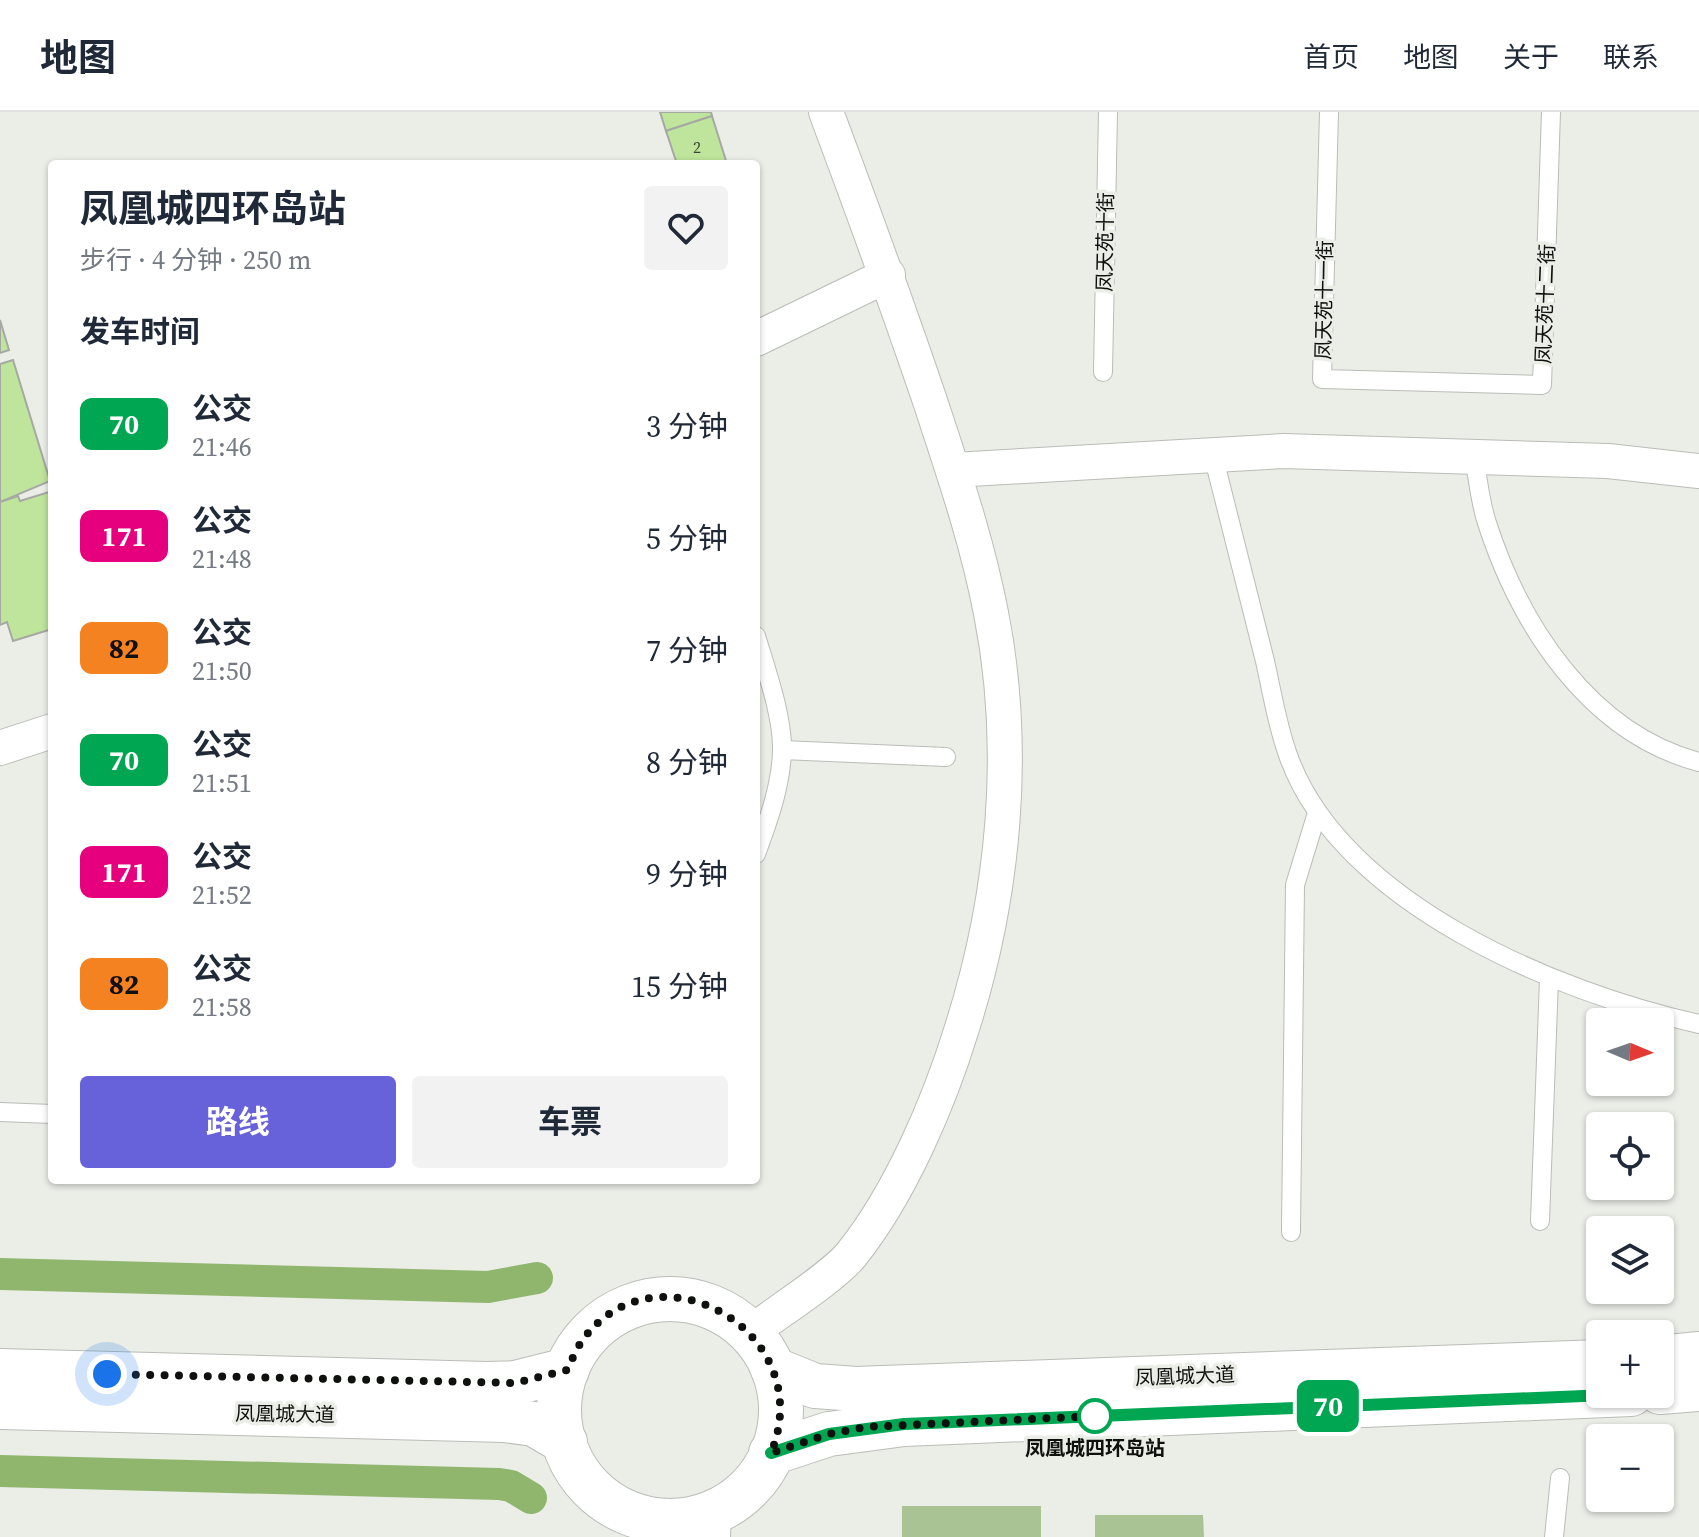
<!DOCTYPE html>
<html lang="zh">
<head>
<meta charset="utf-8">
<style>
	:root { --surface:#fff; --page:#f2f2f3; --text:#1f2937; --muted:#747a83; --line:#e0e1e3; --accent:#6761da }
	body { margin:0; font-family:"Source Serif 4","Noto Sans SC",serif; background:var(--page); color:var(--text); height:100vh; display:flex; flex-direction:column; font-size:30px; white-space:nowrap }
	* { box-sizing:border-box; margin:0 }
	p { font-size:26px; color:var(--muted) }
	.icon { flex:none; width:44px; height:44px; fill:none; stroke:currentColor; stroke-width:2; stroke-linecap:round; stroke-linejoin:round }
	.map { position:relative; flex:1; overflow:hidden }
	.drawer { position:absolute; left:48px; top:48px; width:712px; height:1024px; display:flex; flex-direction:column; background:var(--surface); border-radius:8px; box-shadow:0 2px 6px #0004 }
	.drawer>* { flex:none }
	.badge { padding:0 16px; border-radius:12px; font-size:28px; line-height:52px }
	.needle { width:52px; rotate:92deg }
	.controls { position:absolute; left:1586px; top:896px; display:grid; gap:16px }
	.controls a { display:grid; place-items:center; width:88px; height:88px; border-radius:8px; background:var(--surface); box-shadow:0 2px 6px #0004; font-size:40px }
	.you { position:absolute; width:40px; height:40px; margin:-20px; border:6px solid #fff; border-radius:50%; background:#1a73e8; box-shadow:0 0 0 12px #1a73e833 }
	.map>.badge { position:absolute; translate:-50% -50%; box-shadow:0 0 0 4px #fff }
	h2 { padding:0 32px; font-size:30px; line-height:72px }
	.round { display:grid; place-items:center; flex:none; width:84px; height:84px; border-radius:8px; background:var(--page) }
	.summary { display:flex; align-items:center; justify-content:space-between; height:136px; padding:0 32px }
	h1 { font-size:38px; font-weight:700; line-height:60px }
	.cta { display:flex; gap:16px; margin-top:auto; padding:16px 32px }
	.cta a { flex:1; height:92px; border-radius:8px; background:var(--accent); color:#fff; font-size:32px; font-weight:700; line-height:92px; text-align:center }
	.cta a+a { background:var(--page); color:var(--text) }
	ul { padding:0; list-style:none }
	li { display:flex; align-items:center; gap:24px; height:112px; padding:0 32px }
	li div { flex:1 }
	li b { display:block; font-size:30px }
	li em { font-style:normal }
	li .badge { min-width:88px; font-weight:700; text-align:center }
	header { display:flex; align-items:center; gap:48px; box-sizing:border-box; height:112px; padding:0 40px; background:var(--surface); border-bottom:2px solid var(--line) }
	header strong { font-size:38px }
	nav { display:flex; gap:44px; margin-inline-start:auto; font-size:28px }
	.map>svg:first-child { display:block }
</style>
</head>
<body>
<header>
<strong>地图</strong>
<nav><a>首页</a><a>地图</a><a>关于</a><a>联系</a></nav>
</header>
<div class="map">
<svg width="1699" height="1425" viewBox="0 0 1699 1425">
	<rect width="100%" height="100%" fill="#eaeee7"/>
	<!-- green -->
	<g fill="#aac395">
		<rect x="902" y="1394" width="139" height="31"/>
		<polygon points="1095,1403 1203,1403 1204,1425 1095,1425"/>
	</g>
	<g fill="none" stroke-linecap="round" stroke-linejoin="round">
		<!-- canal -->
		<g stroke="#90b66e" stroke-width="32">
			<polyline points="0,1162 488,1175 537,1166"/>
			<polyline points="0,1359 499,1372 511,1374 531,1386"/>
		</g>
	</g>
	<!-- building -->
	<g fill="#bee59b" stroke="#a6a9a3" stroke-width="2">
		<polygon points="660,0 711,0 712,4 666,19"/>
		<polygon points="712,4 727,52 677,52 666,19"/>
		<polygon points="0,208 9,238 0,241"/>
		<polygon points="13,248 50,369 0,390 0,252"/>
		<polygon points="52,379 52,517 13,529 7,510 0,513 0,390 18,384 20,389"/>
	</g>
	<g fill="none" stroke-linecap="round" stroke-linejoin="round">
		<!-- service casing -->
		<g stroke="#babdb7" stroke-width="20">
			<g id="service">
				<polyline points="1329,0 1322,267 1542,273 1551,0"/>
				<polyline points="1103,260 1108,0"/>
				<path d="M1213 343C1230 411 1247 480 1265 549 1272 580 1277 613 1288 643 1340 791 1558 881 1699 912"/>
				<path d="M1474 345C1478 367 1480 390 1487 411 1520 513 1589 621 1699 650"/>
				<path d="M756 524C766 557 783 605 782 639 781 674 768 710 756 742"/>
				<polyline points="782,638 946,645"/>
				<polyline points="0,1000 52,1002"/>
				<polyline points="1540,1109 1549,867"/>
				<polyline points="1291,1120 1295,773 1317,701"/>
				<polyline points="1554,1425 1560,1366"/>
			</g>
		</g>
		<!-- minor casing -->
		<g stroke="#babdb7" stroke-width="36">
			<g id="minor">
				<polyline points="756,227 888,163"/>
				<polyline points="953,358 1284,339 1608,349 1699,359"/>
				<polyline points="0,636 52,619"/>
				<path d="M750 1221C776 1201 833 1165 851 1143 900 1082 939 991 962 916 1004 784 1018 638 991 501 977 428 953 359 930 289 897 192 862 96 826 0"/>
				<polyline points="713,1425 714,1401"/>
			</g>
		</g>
		<!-- secondary casing -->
		<g stroke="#babdb7" stroke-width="46">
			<g id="secondary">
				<circle cx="670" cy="1298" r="111"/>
				<polyline points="1660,1246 1699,1242"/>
				<polyline points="773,1257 815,1274 856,1277 1600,1250"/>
				<polyline points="0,1259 487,1272 515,1271 567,1258"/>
				<polyline points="1660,1280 1699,1277"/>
				<polyline points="0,1295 505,1308 534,1312 565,1330"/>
				<polyline points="771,1341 829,1322 904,1312 1631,1282"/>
			</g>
		</g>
		<!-- service -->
		<use href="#service" stroke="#fff" stroke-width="18"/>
		<!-- minor -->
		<use href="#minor" stroke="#fff" stroke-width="34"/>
		<!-- secondary -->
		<use href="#secondary" stroke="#fff" stroke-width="44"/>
	</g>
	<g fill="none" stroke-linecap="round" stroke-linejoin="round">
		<!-- line casing -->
		<g stroke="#fff" stroke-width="18">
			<polyline id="line" points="771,1341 829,1322 904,1312 1631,1282"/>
		</g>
		<!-- line -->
		<use href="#line" stroke="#00a651" stroke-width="12"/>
		<!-- walk -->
		<path stroke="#0f110e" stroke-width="8" stroke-dasharray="0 14.4" d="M107 1262 515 1271 567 1258C572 1248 577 1235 584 1226 659 1128 820 1221 771 1341L829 1322 866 1315 1095 1304"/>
	</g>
	<!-- markers -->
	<circle fill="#fff" stroke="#00a651" stroke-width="4" cx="1095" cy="1304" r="16"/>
	<g text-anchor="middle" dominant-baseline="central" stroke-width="7" stroke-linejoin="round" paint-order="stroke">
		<!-- number labels -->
		<g font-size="16" fill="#3b4631">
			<text x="697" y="35">2</text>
		</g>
		<!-- street labels -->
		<g font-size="20" fill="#0f110e" stroke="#eaeee7">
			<text transform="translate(1105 130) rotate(-89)">凤天苑十街</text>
			<text transform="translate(1324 188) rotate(-89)">凤天苑十一街</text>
			<text transform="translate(1545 192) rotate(-88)">凤天苑十二街</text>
			<text transform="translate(1185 1264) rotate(-2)">凤凰城大道</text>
			<text transform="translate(285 1302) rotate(1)">凤凰城大道</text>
		</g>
		<!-- stop labels -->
		<g font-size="20" font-weight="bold" fill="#0f110e" stroke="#eaeee7">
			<text x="1095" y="1336">凤凰城四环岛站</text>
		</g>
	</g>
</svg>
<div class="controls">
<a><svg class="needle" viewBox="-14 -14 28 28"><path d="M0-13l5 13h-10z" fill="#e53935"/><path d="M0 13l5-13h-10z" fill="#747a83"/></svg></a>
<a><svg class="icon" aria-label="locate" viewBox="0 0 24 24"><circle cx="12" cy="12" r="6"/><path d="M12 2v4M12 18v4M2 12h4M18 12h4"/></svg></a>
<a><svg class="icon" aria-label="layers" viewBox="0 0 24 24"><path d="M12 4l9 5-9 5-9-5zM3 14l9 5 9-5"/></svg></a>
<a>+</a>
<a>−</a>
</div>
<div class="you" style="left:107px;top:1262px"></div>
<b class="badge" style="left:1328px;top:1294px;background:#00a651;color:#fff">70</b>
<section class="drawer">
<div class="summary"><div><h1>凤凰城四环岛站</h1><p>步行 · 4 分钟 · 250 m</p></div><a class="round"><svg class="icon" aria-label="heart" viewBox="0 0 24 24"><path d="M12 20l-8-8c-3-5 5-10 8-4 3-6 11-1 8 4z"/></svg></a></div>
<h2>发车时间</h2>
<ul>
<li><span class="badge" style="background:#00a651;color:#fff">70</span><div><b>公交</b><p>21:46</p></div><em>3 分钟</em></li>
<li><span class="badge" style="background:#e6007e;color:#fff">171</span><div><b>公交</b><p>21:48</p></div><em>5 分钟</em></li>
<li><span class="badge" style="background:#f58220;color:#111">82</span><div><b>公交</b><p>21:50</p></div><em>7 分钟</em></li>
<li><span class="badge" style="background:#00a651;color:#fff">70</span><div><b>公交</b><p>21:51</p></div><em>8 分钟</em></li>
<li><span class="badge" style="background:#e6007e;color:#fff">171</span><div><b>公交</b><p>21:52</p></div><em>9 分钟</em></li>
<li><span class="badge" style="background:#f58220;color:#111">82</span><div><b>公交</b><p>21:58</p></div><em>15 分钟</em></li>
</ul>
<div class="cta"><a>路线</a><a>车票</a></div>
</section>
</div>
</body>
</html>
